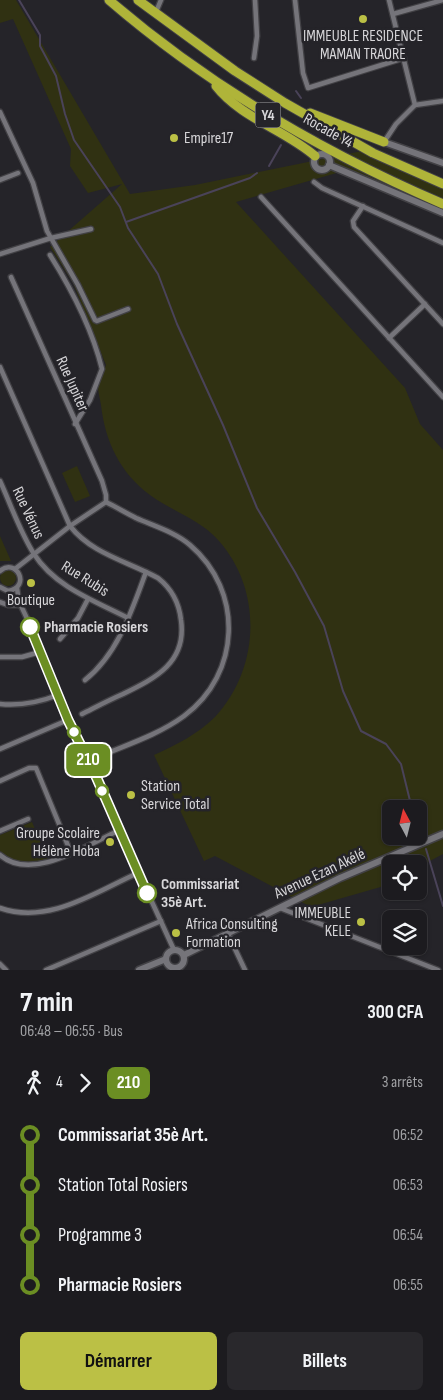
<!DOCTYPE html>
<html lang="fr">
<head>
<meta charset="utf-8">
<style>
	:root { --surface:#1c1b1f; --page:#29282c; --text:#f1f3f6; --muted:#a0a1a4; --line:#3a393d; --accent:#bbc045 }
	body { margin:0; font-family:"Sofia Sans Condensed",sans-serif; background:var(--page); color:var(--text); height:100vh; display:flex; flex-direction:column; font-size:19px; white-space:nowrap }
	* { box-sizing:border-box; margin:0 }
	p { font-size:16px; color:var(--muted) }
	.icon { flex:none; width:28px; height:28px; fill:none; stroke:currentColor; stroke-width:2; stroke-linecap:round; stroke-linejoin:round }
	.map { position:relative; height:970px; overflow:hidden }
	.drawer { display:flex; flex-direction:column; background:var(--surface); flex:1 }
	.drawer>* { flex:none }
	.badge { padding:0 10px; border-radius:8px; font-size:18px; line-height:32px }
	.needle { width:32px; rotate:353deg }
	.controls { position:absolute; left:382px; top:800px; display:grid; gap:10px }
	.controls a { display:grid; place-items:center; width:45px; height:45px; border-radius:8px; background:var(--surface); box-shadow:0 1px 4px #0004,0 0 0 1px var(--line); font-size:25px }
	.map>.badge { position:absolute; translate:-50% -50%; box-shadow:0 0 0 2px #fff }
	.legs { display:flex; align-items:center; gap:8px; height:55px; padding:0 20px; font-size:16px }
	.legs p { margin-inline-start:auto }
	.head { display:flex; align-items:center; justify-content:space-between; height:85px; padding:0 20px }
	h1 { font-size:28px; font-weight:700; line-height:38px }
	.primary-button { display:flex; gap:10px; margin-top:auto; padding:10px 20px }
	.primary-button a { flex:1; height:58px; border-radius:8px; background:var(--accent); color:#111; font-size:20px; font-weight:700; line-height:58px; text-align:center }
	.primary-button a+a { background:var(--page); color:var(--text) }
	ul { padding:0 20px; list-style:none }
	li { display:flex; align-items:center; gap:18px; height:50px; font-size:19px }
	li i { display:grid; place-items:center; width:8px; height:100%; margin:0 6px; background:currentColor }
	li i::after { content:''; width:12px; height:12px; margin:-6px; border:4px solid; border-radius:50%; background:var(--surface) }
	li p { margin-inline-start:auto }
	li:first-child i { background:linear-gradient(#0000 50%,currentColor 0) }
	li:last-child i { background:linear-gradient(currentColor 50%,#0000 0) }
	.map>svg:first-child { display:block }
</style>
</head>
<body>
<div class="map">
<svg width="443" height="970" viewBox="0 0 443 970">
	<rect width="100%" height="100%" fill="#252429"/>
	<!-- green -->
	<g fill="#303112" fill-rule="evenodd">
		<path d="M0 0H16L130 194 195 185 372 149 443 184V217L340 172 236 202 405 388 420 424 443 450V854L428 862V870L419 874V864H391V884L311 907 215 856 204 861 154 755C176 745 198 734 215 717 260 668 263 591 219 541 200 519 173 512 150 495 120 473 105 441 101 405 100 399 98 392 98 386 99 379 104 371 106 365L73 283 50 247 122 184 88 193 70 166 71 149 13 19 0 23ZM391 809H419V836H391Z"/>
		<polygon points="77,466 90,496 75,502 62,473"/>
		<polygon points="0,536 11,561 0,561"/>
		<circle cx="8" cy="578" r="8"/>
		<path d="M32 822 48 860C31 865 13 864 0 851V835Z"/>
	</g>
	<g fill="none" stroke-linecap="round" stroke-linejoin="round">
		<!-- stream -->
		<g stroke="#4a4359" stroke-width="2">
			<polyline points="19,0 40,35 40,46 56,76 65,114 74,140 120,207 128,228 158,274 177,324 223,425 257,508 295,572 324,626 343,691 361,731 386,744 401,764 412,809"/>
			<polyline points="296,91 301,98"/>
			<polyline points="269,166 281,145"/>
			<polyline points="126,222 250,178 257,173"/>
			<polyline points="426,849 443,906"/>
		</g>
		<!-- street casing -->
		<g stroke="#424145" stroke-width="7">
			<g id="street">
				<polyline points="295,0 303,73 308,88 404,58"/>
				<polyline points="389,0 415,105 443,101"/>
				<polyline points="156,12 161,0"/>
				<polyline points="393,14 443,0"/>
				<polyline points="254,58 257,36 255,0"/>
				<polyline points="0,112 33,183 47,231 78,285 95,320 97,321 128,309"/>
				<polyline points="384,142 396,124 415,105"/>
				<polyline points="0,180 18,173"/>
				<polyline points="314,182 322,188 443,243"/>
				<polyline points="261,197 443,397"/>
				<polyline points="363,206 353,221 354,227 443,324"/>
				<polyline points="0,254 51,238 91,229"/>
				<path d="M50 255C72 290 92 328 102 369L90 400 75 424"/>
				<polyline points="11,277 102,481 106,495 106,502"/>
				<polyline points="389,338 425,304"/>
				<path d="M0 367 70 526C92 554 127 561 158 578 172 589 179 602 181 620 187 662 156 678 123 694 109 700 96 707 82 714"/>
				<path d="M0 481C11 505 20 532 34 554 55 587 95 601 128 618"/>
				<polyline points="15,569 70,526 106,502"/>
				<path d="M0 571C16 557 32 587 8 591"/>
				<polyline points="0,587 8,591 15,599 19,602"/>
				<path d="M17 588 19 602C39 640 51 682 69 721 104 797 139 873 174 950"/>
				<polyline points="0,602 8,605 21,605"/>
				<polyline points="60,639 78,618 88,599"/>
				<polyline points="0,657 22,657 40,652"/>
				<path d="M85 680C118 654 132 610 146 572"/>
				<path d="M0 704C20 706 40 702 58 695"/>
				<polyline points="0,749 68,720"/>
				<path d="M98 757C126 745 158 735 184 716 241 674 244 591 190 545 175 532 154 526 136 518 126 513 116 507 106 502"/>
				<polyline points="0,781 29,768 36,768 71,853"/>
				<polyline points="0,831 28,819"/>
				<path d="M0 855C32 883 88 844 120 830"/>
				<path d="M0 908C49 925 95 892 138 873"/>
				<polyline points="280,908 438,970"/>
				<polyline points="228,934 245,970"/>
				<polyline points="0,964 6,970"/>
				<polyline points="46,970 161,921"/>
			</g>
		</g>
		<!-- secondary casing -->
		<g stroke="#424145" stroke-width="9">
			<g id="secondary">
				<polyline points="384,142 443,163"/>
				<circle cx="322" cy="162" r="8"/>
				<polyline points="329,165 443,213"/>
				<circle cx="175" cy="959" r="9"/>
				<polyline points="184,955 340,878 443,834"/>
				<polyline points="139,970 166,959"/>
			</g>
		</g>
		<!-- highway casing -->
		<g stroke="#424145" stroke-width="11">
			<g id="highway">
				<path d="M109 0C209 86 322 152 443 204"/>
				<polyline points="138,0 235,71 285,103 373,153 443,184"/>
				<path d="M216 86C241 118 285 130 315 156"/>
				<polyline points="310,113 384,142"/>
			</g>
		</g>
		<!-- street -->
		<use href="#street" stroke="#75747a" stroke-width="4.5"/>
		<!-- secondary -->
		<use href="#secondary" stroke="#75747a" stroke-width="6"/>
		<!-- highway -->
		<use href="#highway" stroke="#afb439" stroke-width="9"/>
	</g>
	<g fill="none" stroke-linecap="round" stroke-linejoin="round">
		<!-- line-1 casing -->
		<g stroke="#fff" stroke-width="11">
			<polyline id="line-1" points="30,627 68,720 95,774 147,893"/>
		</g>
		<!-- line-1 -->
		<use href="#line-1" stroke="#6b8e23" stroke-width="8"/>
	</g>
	<!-- markers -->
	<g fill="#bbc045" stroke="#252429" stroke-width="2">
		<circle cx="363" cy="19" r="5"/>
		<circle cx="174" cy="138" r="5"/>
		<circle cx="31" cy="583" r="5"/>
		<circle cx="131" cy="795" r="5"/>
		<circle cx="110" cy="842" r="5"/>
		<circle cx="361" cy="922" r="5"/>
		<circle cx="176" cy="933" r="5"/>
	</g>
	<g fill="#fff" stroke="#6b8e23" stroke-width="2.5">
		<circle cx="30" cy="627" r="9"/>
		<circle cx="74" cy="732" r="6"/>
		<circle cx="102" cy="791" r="6"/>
		<circle cx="147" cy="893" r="9"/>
	</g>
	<g text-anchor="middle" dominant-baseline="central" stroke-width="5" stroke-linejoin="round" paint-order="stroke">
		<!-- shield labels -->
		<rect fill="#252429" stroke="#a2a1a4" stroke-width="1" x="255.5" y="102.5" width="25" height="25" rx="4"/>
		<g font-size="15" font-weight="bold" fill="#d7d6d9">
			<text x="268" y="115">Y4</text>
		</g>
		<!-- poi labels -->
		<g font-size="16" fill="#d7d6d9" stroke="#252429" text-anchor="start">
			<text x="363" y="36" text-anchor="middle">IMMEUBLE RESIDENCE<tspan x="363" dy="18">MAMAN TRAORE</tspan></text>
			<text x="184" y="138">Empire17</text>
			<text x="31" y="600" text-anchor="middle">Boutique</text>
			<text x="141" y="786">Station<tspan x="141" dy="18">Service Total</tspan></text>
			<text x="100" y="833" text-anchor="end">Groupe Scolaire<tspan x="100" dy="18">Hélène Hoba</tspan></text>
			<text x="351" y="913" text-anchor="end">IMMEUBLE<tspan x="351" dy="18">KELE</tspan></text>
			<text x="186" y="924">Africa Consulting<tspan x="186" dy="18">Formation</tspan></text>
		</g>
		<!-- street labels -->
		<g font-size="16" fill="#d7d6d9" stroke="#252429">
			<text transform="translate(328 131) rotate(29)">Rocade Y4</text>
			<text transform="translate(72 384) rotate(66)">Rue Jupiter</text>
			<text transform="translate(28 513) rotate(65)">Rue Vénus</text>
			<text transform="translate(85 579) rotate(32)">Rue Rubis</text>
			<text transform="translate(320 874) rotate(-25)">Avenue Ezan Akélé</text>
		</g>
		<!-- stop labels -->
		<g font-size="16" font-weight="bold" fill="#d7d6d9" stroke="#252429" text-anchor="start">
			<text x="44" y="627">Pharmacie Rosiers</text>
			<text x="161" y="884">Commissariat<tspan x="161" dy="18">35è Art.</tspan></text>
		</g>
	</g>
</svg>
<div class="controls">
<a><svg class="needle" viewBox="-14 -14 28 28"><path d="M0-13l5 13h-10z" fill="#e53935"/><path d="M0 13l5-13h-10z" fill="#a0a1a4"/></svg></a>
<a><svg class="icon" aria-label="locate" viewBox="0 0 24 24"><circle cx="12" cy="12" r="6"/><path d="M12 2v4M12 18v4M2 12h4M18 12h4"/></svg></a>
<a><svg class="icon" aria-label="layers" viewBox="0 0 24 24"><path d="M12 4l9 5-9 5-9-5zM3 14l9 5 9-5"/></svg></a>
</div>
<b class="badge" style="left:88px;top:760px;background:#6b8e23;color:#fff">210</b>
</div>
<section class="drawer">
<div class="head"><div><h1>7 min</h1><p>06:48 – 06:55 · Bus</p></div><b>300 CFA</b></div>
<div class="legs"><svg class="icon" aria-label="walk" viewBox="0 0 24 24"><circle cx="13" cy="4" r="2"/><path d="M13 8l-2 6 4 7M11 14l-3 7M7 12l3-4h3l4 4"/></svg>4<svg class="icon" aria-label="forward" viewBox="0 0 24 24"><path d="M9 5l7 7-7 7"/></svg><b class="badge" style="background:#6b8e23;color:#fff">210</b><p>3 arrêts</p></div>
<ul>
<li><i style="color:#6b8e23"></i><b>Commissariat 35è Art.</b><p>06:52</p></li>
<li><i style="color:#6b8e23"></i><span>Station Total Rosiers</span><p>06:53</p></li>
<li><i style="color:#6b8e23"></i><span>Programme 3</span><p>06:54</p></li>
<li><i style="color:#6b8e23"></i><b>Pharmacie Rosiers</b><p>06:55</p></li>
</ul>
<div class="primary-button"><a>Démarrer</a><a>Billets</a></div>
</section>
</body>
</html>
